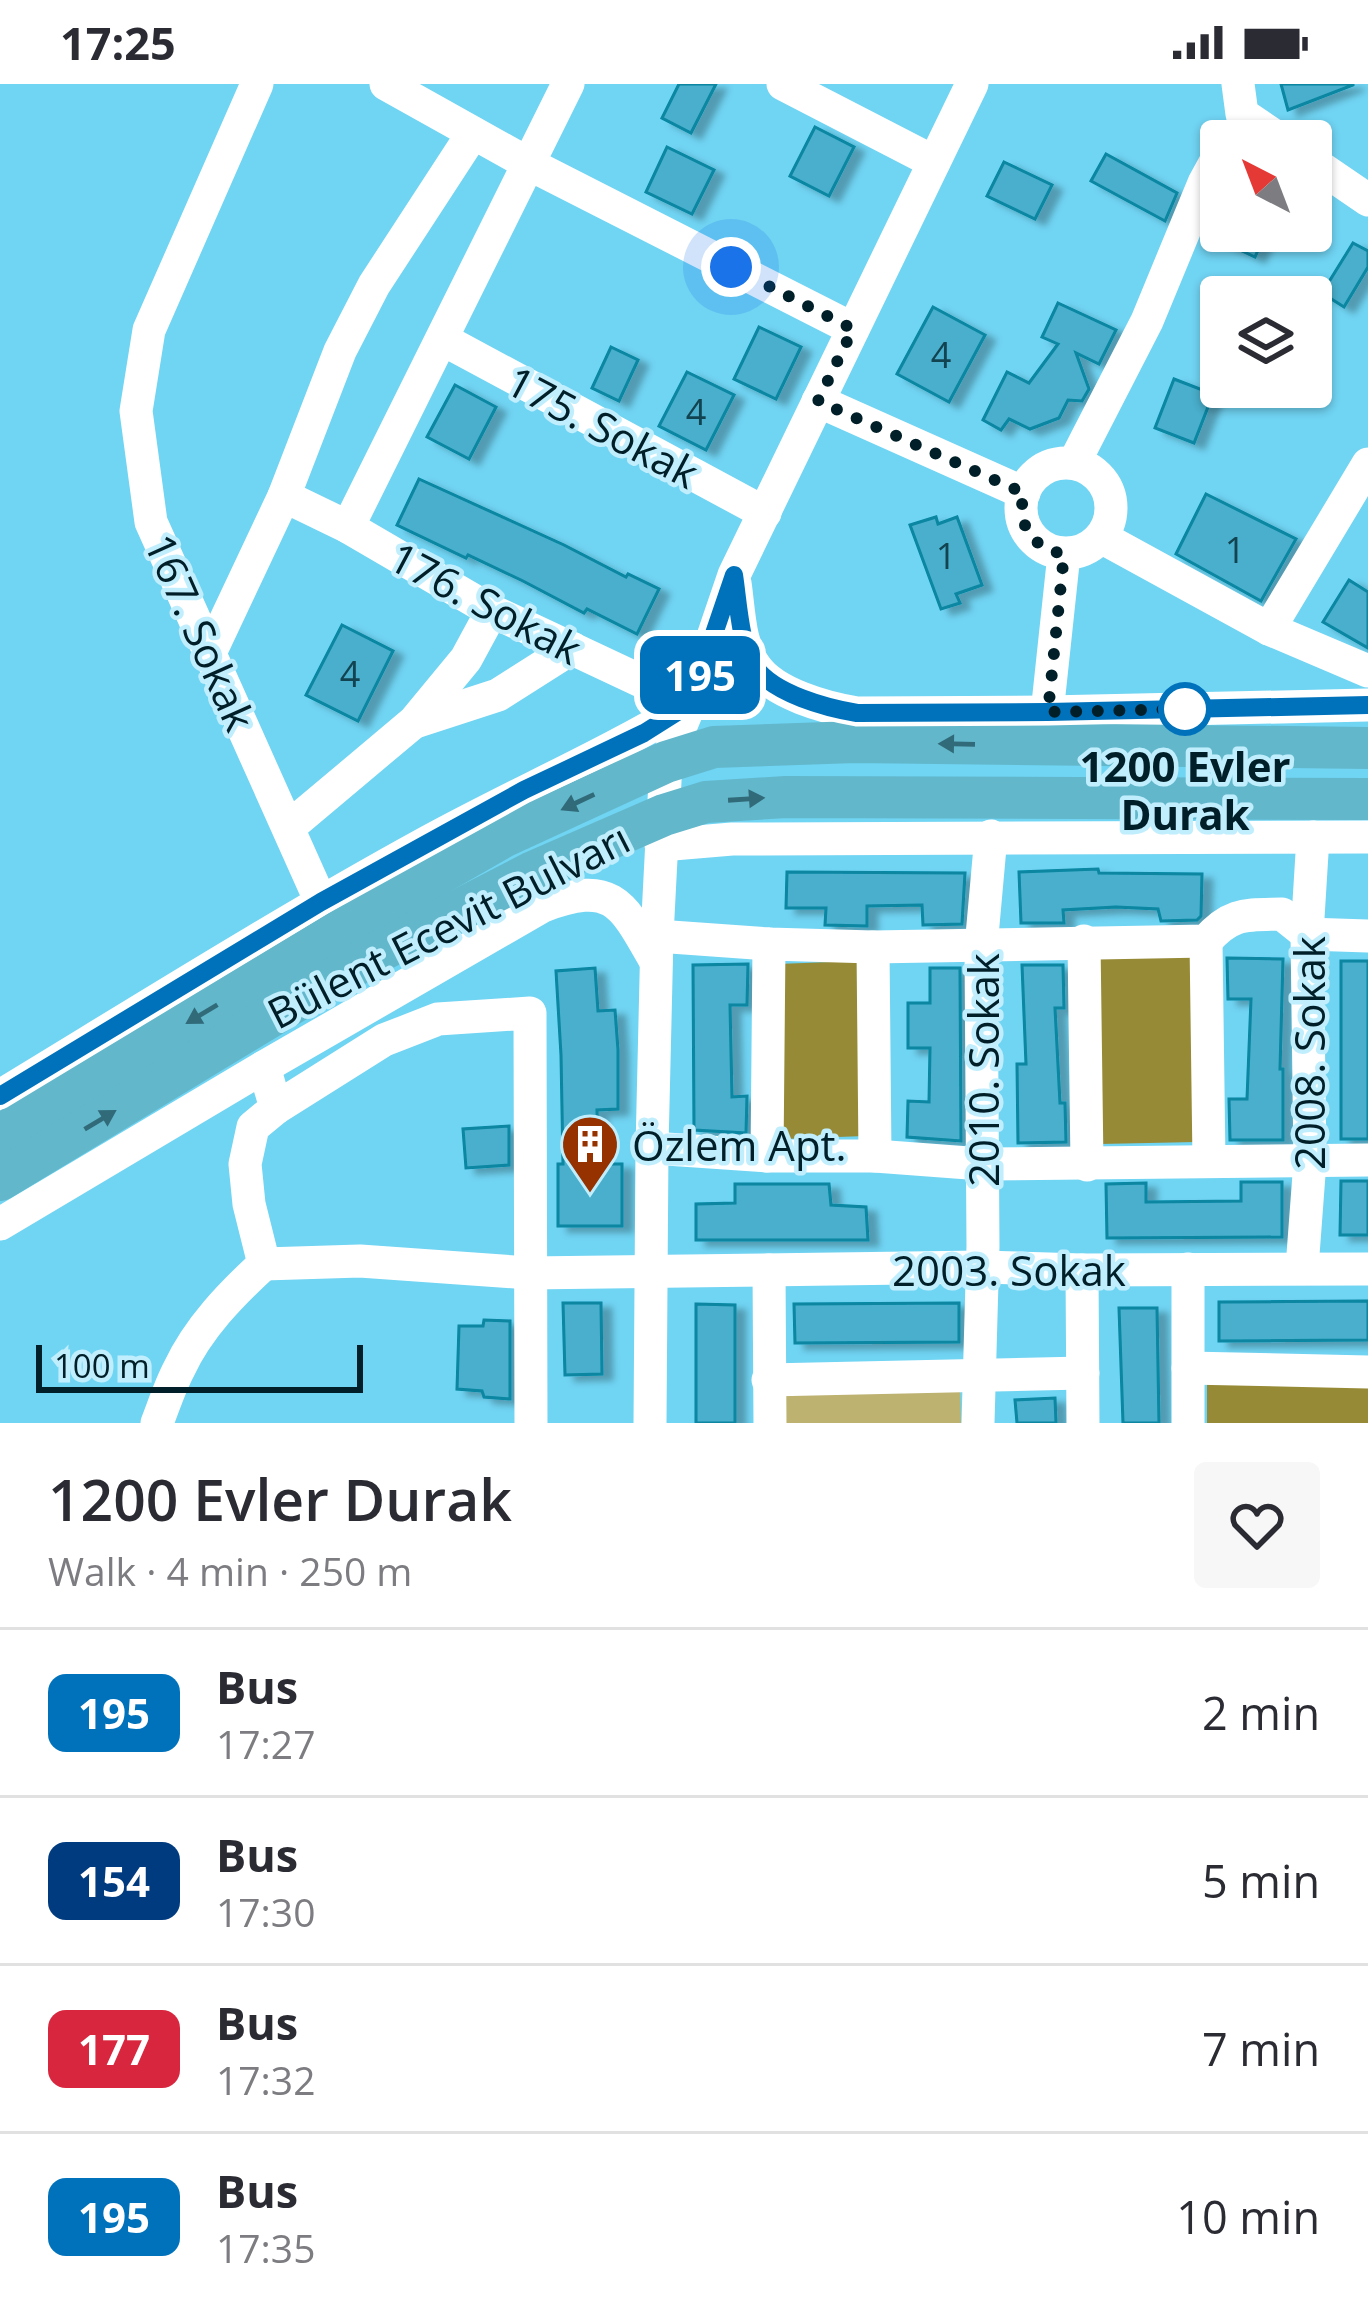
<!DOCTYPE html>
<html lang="en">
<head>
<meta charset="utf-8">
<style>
	:root { --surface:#fff; --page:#f7f7f7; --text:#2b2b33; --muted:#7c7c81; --line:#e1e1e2 }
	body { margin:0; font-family:"Open Sans",sans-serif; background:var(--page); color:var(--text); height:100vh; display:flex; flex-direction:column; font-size:45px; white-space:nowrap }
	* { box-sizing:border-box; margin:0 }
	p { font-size:39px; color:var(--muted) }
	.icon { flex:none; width:66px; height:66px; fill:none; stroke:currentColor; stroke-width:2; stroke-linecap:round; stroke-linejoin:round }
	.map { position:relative; height:1339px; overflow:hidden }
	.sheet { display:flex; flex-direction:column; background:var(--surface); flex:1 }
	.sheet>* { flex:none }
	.badge { padding:0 24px; border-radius:18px; font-size:42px; line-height:78px }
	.needle { width:78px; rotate:318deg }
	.fabs { position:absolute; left:1200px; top:36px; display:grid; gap:24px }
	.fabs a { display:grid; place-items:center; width:132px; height:132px; border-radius:12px; background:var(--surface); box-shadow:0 3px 9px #0004; font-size:60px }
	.scale { position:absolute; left:36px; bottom:30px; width:327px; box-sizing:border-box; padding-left:12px; border:6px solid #001f28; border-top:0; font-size:33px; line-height:42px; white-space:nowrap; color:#001f28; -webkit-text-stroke:9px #c0eefd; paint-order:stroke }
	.you { position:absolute; width:60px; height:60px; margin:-30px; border:9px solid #fff; border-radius:50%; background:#1a73e8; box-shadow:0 0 0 18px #1a73e833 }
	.map>.badge { position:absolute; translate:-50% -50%; box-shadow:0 0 0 6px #fff }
	.round { display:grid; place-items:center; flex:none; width:126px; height:126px; border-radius:12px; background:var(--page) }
	.headline { display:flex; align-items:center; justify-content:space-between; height:204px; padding:0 48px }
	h1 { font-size:57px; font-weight:600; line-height:90px }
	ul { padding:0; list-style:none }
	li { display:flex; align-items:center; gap:36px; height:168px; padding:0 48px; border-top:3px solid var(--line) }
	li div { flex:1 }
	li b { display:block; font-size:45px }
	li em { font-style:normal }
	li .badge { min-width:132px; font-weight:700; text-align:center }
	.status { display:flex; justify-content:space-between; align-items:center; height:84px; padding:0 60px; background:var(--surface); direction:ltr }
	.status svg { height:33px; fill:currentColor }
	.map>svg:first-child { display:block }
</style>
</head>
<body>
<div class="status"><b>17:25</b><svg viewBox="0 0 49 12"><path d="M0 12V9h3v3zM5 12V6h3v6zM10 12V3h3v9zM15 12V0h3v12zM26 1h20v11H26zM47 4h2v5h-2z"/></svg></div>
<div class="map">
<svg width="1368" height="1339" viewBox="0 0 1368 1339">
	<defs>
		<filter id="shadow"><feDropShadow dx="10" dy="5.5" stdDeviation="3" flood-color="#0004"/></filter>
	</defs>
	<rect width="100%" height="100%" fill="#70d4f3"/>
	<!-- green -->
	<polygon fill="#bdb270" points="960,1302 961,1339 783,1339 782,1309"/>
	<!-- forest -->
	<g fill="#978a36">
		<polygon points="1194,868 1196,1058 1100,1060 1097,870"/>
		<polygon points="858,877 865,1052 783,1055 777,880"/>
		<rect x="1207" y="1300" width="161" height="39"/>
	</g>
	<!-- building -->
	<g fill="#48afcc" stroke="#0786a2" stroke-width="3" filter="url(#shadow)">
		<polygon points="679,0 716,0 691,49 662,34"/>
		<polygon points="1281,0 1353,0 1353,1 1288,26"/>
		<polygon points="815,43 854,63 829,112 790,92"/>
		<polygon points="667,63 714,86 692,130 646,108"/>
		<polygon points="1106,70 1177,109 1165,137 1091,97"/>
		<polygon points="1004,78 1052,101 1035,135 987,112"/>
		<polygon points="1207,147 1267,147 1255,173 1206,150"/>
		<polygon points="1353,159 1368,167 1368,183 1344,223 1322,209"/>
		<polygon points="1058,219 1116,246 1099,280 1076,269 1089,305 1082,317 1068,316 1059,334 1030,345 1009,335 1001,346 983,336 1007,288 1029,299 1058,260 1042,253"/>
		<polygon points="933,223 985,251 949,318 897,290"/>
		<polygon points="759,243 801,263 776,315 734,295"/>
		<polygon points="611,263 638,276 619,317 592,304"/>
		<polygon points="687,288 734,311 706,366 659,342"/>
		<polygon points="1174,295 1213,310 1194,359 1155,344"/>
		<polygon points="455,301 496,323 469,375 427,353"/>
		<polygon points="419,395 564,461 626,493 628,490 659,505 637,550 587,525 584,529 523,497 468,471 466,474 397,441"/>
		<polygon points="1206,410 1296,455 1261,517 1176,470"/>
		<polygon points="936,433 938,440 957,433 982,501 956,510 960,519 941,525 910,441"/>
		<polygon points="1349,496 1368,508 1368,564 1323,538"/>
		<polygon points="342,541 393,567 358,637 306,611"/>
		<polygon points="1098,785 1099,789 1202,790 1201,832 1197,836 1161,837 1158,825 1116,823 1063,826 1064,839 1021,839 1019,788"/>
		<polygon points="787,788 965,789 962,840 923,841 922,821 867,822 867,842 825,841 826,824 786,824"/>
		<polygon points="1227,874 1283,875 1280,985 1283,985 1283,1056 1230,1056 1229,1015 1247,1015 1251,915 1228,915"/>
		<rect x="1341" y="877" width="27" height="178"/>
		<polygon points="748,880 747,921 730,921 732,1013 747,1012 746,1049 694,1046 693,881"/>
		<polygon points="1022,881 1063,881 1064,924 1055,924 1060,1019 1065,1019 1066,1058 1018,1059 1017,980 1026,980"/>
		<polygon points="595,884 598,927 615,926 618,966 618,1025 597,1026 599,1080 622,1080 622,1142 558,1142 558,1080 563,1080 561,971 556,887"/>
		<polygon points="930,884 960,884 961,1057 907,1053 908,1017 929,1018 930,964 908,964 908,919 930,919"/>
		<polygon points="509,1042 509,1081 466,1084 463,1045"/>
		<polygon points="1341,1097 1368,1097 1368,1151 1340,1151"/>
		<polygon points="1241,1098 1282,1098 1282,1153 1107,1154 1106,1100 1146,1099 1146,1118 1241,1117"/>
		<polygon points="735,1100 829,1100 831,1121 866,1123 868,1156 696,1156 696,1120 735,1119"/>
		<polygon points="1368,1217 1368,1256 1219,1257 1219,1218"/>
		<polygon points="563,1219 601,1219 602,1290 565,1291"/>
		<polygon points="959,1219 959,1258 795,1259 794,1220"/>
		<polygon points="696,1220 735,1221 735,1339 696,1339"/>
		<polygon points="1119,1224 1157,1224 1159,1339 1123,1339"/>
		<polygon points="484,1236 510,1237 510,1315 484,1313 482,1307 457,1305 459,1242 483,1242"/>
		<polygon points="1055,1314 1056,1339 1017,1339 1015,1316"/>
	</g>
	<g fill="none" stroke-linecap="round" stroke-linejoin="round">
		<!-- minor -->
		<g stroke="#fff" stroke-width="33">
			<polyline points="257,0 149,246 136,327 151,438 321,818"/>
			<polyline points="386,0 529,80 853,245"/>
			<polyline points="783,0 934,78"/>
			<polyline points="1238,0 1242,30 1282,57"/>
			<polyline points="1311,77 1368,116"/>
			<polyline points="442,255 765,429"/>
			<polyline points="818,317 1024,409"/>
			<circle cx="1066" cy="424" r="45"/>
			<polyline points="1074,379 1147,237 1204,99 1221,68"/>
			<polyline points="284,412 348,443 492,527 690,620"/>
			<polyline points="348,443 568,0"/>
			<polyline points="1101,453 1269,545 1368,587"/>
			<path d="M735 499C739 525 739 561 755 582 774 610 826 624 857 629L1048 628 1368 621"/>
			<polyline points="1269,545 1368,380"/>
			<polyline points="210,569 284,412 340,267 374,201 473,49"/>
			<polyline points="415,638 498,611 572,564"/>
			<polyline points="1045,648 1064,470"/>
			<polyline points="289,743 414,638 466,575 492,527"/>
			<polyline points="661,761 732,755 1368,753"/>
			<path d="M657 852 769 860 873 863 1206 857C1231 828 1246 831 1282 830L1307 850 1368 852"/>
			<polyline points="1084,857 1087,1081"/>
			<polyline points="1206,857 1209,1077"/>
			<polyline points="873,863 875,1072"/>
			<polyline points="264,983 276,1024 253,1043 245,1080 249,1120 264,1180 360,1177 529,1189 981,1183 1082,1186 1368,1185"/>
			<path d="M0 1012C140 927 280 839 424 760 511 712 604 672 690 620"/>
			<polyline points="276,1024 384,956 438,935 530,929 531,1339"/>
			<polyline points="652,1064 767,1072 875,1072 982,1080 1368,1076"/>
			<polyline points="767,1072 769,860"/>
			<path d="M0 1140 264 983 543 822C613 795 623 820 656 878"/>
			<polyline points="1302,1184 1310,1077 1307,850 1313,753"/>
			<polyline points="1188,1185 1188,1339"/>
			<polyline points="769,1186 770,1339"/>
			<polyline points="1082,1186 1083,1339"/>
			<polyline points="1188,1284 1368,1288"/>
			<polyline points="768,1296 1083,1289"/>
			<path d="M157 1339C164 1321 170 1302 179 1285 198 1244 231 1210 264 1180"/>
			<polyline points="650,1339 652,1064 657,852 666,678 690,620 734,491 972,0"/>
			<polyline points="978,1339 983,1162 981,863 991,752"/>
		</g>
		<!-- major -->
		<g stroke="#62b7cb" stroke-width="42">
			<polyline points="0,1051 346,843 503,753 666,678 714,663 855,658 1368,664"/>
			<polyline points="0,1096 374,870 533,788 664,731 706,718 786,713 1368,715"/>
		</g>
	</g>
	<!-- one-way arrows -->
	<defs><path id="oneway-solid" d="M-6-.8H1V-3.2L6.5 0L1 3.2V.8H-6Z" transform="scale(3)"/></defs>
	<g fill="#316b7a">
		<use href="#oneway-solid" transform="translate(957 660) rotate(-179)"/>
		<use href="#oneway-solid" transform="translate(746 715) rotate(-4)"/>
		<use href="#oneway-solid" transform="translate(578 718) rotate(155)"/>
		<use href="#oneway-solid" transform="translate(202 930) rotate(149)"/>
		<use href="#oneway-solid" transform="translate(100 1036) rotate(-31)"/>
	</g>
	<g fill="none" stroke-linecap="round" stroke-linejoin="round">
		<!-- line casing -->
		<g stroke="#fff" stroke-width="27">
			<path id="line" d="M0 1012 321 818 524 706 644 649 690 620 734 491C738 516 740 563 755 583 774 610 827 624 857 629L1048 628 1368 621"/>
		</g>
		<!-- line -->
		<use href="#line" stroke="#0072bc" stroke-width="18"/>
		<!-- walk -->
		<path stroke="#001f28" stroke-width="12" stroke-dasharray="0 21.6" d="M731 183 853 245 818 317 1024 409C1016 440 1032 464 1064 470L1048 628 1185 625"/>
	</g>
	<!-- icons -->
	<defs>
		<g id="building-pin" transform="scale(3)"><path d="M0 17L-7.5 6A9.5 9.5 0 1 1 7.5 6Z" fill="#963100" stroke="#c0eefd"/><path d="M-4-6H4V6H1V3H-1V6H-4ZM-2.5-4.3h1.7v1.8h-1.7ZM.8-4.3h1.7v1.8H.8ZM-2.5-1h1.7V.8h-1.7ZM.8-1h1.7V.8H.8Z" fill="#fff"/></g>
	</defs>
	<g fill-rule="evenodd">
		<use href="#building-pin" x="590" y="1060"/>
	</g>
	<!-- markers -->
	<circle fill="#fff" stroke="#0072bc" stroke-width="6" cx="1185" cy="625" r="24"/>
	<g text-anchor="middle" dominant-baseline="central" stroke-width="9" stroke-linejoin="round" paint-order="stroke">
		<!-- number labels -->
		<g font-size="36" fill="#124351">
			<text x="941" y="270">4</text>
			<text x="696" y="327">4</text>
			<text x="1235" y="465">1</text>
			<text x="946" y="471">1</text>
			<text x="350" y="589">4</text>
		</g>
		<!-- street labels -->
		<g font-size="42" fill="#001f28" stroke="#c0eefd">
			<text transform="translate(603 342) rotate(28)">175. Sokak</text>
			<text transform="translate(486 518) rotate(28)">176. Sokak</text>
			<text transform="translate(201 548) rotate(66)">167. Sokak</text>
			<text transform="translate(448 841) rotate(-27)">Bülent Ecevit Bulvarı</text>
			<text transform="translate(1308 969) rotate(-90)">2008. Sokak</text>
			<text transform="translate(982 986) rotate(-90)">2010. Sokak</text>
			<text x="1009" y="1185">2003. Sokak</text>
		</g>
		<!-- stop labels -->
		<g font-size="42" font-weight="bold" fill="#001f28" stroke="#c0eefd">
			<text x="1185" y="681">1200 Evler<tspan x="1185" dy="48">Durak</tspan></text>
		</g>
		<!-- poi labels -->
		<g font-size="42" fill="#001f28" stroke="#c0eefd" text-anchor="start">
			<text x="632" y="1060">Özlem Apt.</text>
		</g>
	</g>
</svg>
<div class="fabs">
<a><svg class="needle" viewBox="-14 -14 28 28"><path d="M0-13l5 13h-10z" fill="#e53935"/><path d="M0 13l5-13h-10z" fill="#7c7c81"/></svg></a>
<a><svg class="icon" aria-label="layers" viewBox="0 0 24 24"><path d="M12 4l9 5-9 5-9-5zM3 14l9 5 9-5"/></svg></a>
</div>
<div class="scale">100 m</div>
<div class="you" style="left:731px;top:183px"></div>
<b class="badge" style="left:700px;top:591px;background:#0072bc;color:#fff">195</b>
</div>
<section class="sheet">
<div class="headline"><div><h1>1200 Evler Durak</h1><p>Walk · 4 min · 250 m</p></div><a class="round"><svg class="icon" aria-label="heart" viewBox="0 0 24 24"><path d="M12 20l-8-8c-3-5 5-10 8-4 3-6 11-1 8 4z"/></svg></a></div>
<ul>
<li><span class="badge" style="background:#0072bc;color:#fff">195</span><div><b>Bus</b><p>17:27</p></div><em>2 min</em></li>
<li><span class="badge" style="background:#003b80;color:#fff">154</span><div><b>Bus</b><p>17:30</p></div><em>5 min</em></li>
<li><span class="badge" style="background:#d7263d;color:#fff">177</span><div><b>Bus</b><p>17:32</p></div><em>7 min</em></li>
<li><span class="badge" style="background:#0072bc;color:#fff">195</span><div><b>Bus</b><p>17:35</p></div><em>10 min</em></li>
</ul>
</section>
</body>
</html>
